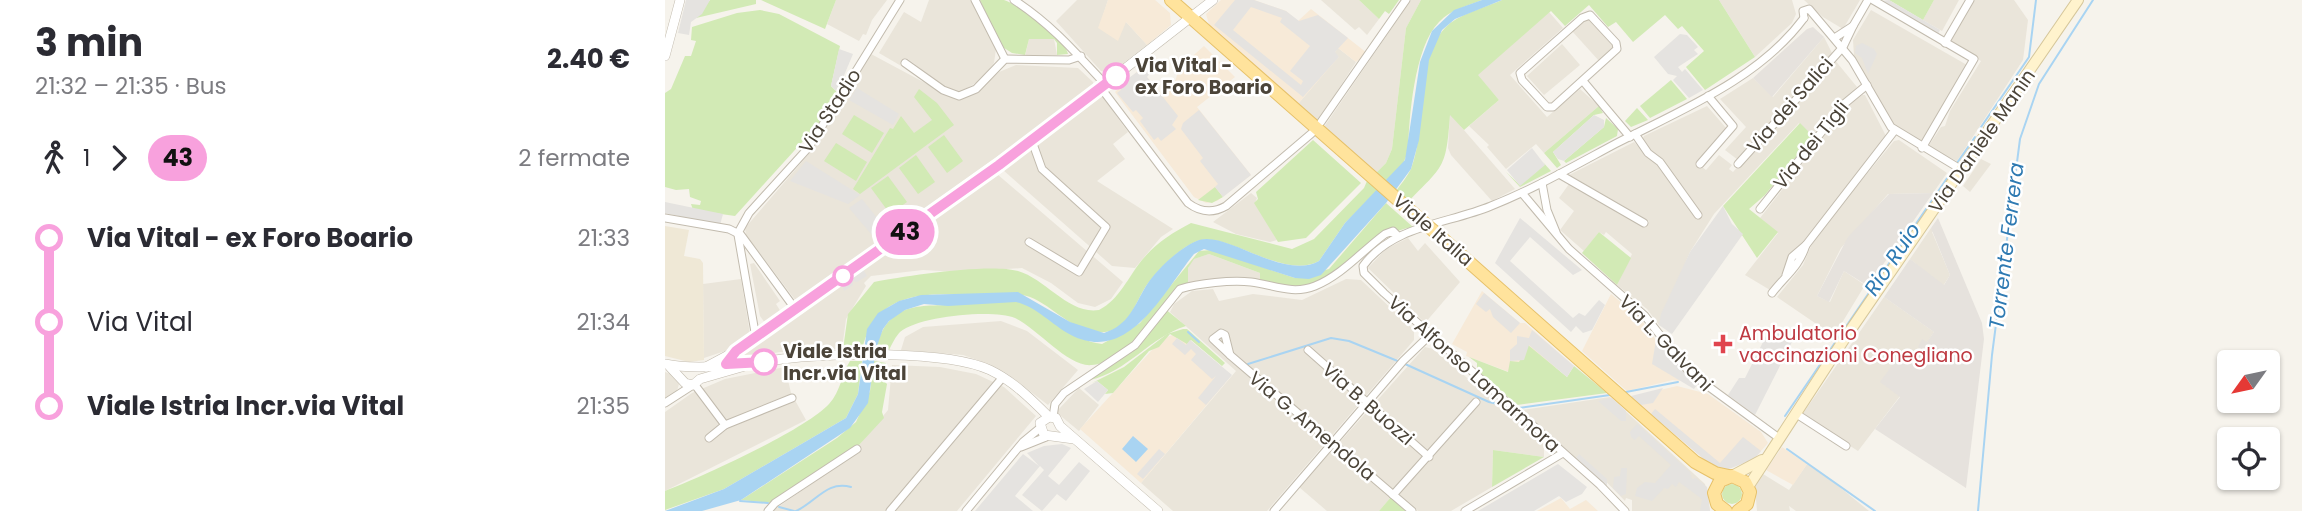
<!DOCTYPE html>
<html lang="it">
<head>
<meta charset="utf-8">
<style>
	:root { --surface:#fff; --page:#f7f7f7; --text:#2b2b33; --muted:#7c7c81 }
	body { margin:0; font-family:Poppins,sans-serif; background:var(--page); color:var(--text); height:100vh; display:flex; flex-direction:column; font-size:26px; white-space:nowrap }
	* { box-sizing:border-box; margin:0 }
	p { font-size:23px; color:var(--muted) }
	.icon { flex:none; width:38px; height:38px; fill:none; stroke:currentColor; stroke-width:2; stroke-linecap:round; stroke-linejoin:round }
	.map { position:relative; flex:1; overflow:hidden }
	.details { display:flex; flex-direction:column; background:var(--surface); width:665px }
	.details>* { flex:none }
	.badge { padding:0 14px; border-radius:23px; font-size:24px; line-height:46px }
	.needle { width:46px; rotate:237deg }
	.fabs { position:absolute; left:1552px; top:350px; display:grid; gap:14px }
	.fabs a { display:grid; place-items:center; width:63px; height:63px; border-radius:7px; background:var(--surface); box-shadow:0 2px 5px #0004; font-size:35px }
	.map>.badge { position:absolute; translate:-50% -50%; box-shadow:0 0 0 4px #fff }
	.legs { display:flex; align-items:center; gap:10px; height:77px; padding:0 35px; font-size:23px }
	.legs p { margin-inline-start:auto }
	.overview { display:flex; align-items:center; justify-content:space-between; height:119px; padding:0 35px }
	h1 { font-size:38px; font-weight:700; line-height:52px }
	ul { padding:0 35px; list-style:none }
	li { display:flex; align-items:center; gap:24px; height:84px; font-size:26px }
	li i { display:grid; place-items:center; width:10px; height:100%; margin:0 9px; background:currentColor }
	li i::after { content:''; width:18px; height:18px; margin:-9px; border:5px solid; border-radius:50%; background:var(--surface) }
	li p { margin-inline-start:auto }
	li:first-child i { background:linear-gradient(#0000 50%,currentColor 0) }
	li:last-child i { background:linear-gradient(currentColor 50%,#0000 0) }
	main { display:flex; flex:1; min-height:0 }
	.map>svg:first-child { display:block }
</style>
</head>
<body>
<main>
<section class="details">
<div class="overview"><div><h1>3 min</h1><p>21:32 – 21:35 · Bus</p></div><b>2.40 €</b></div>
<div class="legs"><svg class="icon" aria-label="walk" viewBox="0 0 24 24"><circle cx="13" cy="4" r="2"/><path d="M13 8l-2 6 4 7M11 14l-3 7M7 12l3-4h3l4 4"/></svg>1<svg class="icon" aria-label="forward" viewBox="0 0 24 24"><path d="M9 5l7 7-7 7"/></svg><b class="badge" style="background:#f8a1dd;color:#111">43</b><p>2 fermate</p></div>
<ul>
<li><i style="color:#f8a1dd"></i><b>Via Vital - ex Foro Boario</b><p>21:33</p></li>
<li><i style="color:#f8a1dd"></i><span>Via Vital</span><p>21:34</p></li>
<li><i style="color:#f8a1dd"></i><b>Viale Istria Incr.via Vital</b><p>21:35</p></li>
</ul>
</section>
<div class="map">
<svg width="1637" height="511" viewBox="0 0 1637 511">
	<rect width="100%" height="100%" fill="#f6f3ec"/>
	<!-- residential -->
	<g fill="#eae5da">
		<polygon points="171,0 222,0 207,20 201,35 198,34 194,41 162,24"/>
		<polygon points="264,0 306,0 331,49 329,63 317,79 294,93 280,87 243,59 238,67 214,53 239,12 256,22"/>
		<polygon points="412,0 443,0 434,28 461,22 482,45 448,71 444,67 441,72 436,71 391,21"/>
		<polygon points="656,0 694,0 714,19 702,35 694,27 690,30"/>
		<polygon points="746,0 756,0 741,28 727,149 721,163 710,174 659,127"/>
		<polygon points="1054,0 1127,0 1131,14 1127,23 1090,57"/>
		<polygon points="1139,0 1195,0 1178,29 1158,17"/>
		<polygon points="1269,0 1294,0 1277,31 1258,20"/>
		<polygon points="1309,0 1349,0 1363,20 1358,60 1292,161 1263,147 1276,127 1280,126 1285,111 1316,61 1286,41"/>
		<polygon points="1206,10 1302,65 1258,143 1230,127 1189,56 1188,40"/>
		<polygon points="884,12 898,28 845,75 882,117 915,89 934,106 879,153 871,144 841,169 822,147 824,145 804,126 834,100 812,75"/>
		<polygon points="923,18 949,47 935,62 907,31"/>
		<polygon points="1159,37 1167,53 1073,160 1060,150 1081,127 1055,99 1088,78 1108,97"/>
		<polygon points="364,39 389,39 392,55 360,56"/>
		<polygon points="897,44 915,65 879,95 862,76"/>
		<polygon points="673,48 691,62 652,122 633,104 673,57 669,53"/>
		<polygon points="206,54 292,100 311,93 334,72 351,65 413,68 428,82 429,87 131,301 81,235 80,228 148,149"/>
		<polygon points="1169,59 1192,87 1148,136 1134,123 1049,214 1025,252 994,325 982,309 952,285 967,254 941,232 939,235 934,232 919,251 895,230 909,211 894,198 904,184 981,227 984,221 904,175 969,142 992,164 1032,219 1037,215 996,159 984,149 977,140 979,136 1042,106 1062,129 1032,163 1041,170 1054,155 1067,165 1064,169 1068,172"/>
		<polygon points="1197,95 1200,95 1221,136 1105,290 1080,275 1113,233 1095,218 1183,106"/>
		<polygon points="437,96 463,132 448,144 460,159 432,181 508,229 496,237 470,268 447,266 338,170"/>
		<polygon points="785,114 850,189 827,201 786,155 783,148"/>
		<polygon points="1234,140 1282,173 1268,193 1223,194 1176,248 1152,296 1165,302 1179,271 1200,285 1169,336 1112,297 1138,265 1146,246 1168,215 1229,141"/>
		<polygon points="1316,159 1326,164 1305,192 1298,186"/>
		<polygon points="332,174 458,282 446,299 430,307 413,303 386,283 357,268 294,272 258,270 206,276 199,283 201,286 181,319 177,349 115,352 74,359 75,355"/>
		<polygon points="586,193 592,198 590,203 612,240 605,242 571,234 548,222"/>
		<polygon points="1266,228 1270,231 1267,232 1285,275 1278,286 1245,259"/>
		<polygon points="743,238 753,251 760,243 795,282 760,323 703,268 721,249"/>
		<polygon points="544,254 595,273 595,282 523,285 523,268 528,259"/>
		<polygon points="89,263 115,301 111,304 116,312 100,323 95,316 85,264"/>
		<polygon points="76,279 85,334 60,351 39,358 38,284"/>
		<polygon points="681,279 696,280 749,330 749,340 602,511 508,511 476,483 571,371 505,312 509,304 527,291 548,289 554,301 588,294 637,300"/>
		<polygon points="1219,297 1269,332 1248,364 1235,355 1216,382 1235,396 1193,451 1137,415"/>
		<polygon points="336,321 362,331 413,370 383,405 341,373 315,361 298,355 236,350 240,337 258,327"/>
		<polygon points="760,347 768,349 879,443 879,457 828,450 827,487 786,511 753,511 673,444"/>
		<polygon points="227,365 275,367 311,374 339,387 371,416 292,511 107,511 193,452 194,445 223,410"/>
		<polygon points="120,367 126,393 141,420 0,491 0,412 27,393 60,379"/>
		<polygon points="0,372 9,375 14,384 12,391 0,399"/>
		<polygon points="414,388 434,405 414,431 391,412"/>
		<polygon points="945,397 1040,484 1045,511 967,511 967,500 961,498 960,501 918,458 914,455 911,458 903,452 857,410"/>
		<polygon points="665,452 673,459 677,455 726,497 714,511 662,511 634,487"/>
		<polygon points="1142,464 1166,480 1204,511 1131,511 1124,506 1125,511 1092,511 1090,487 1098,474 1124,490"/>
	</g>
	<!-- commercial -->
	<g fill="#f7ead8">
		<polygon points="443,0 490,0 505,13 506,25 482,45 461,22 453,41 433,28"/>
		<polygon points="556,0 589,0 621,11 633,21 646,9 702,53 691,62 673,48 669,53 674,57 633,104 545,28 541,14"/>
		<polygon points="539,46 570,77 532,107 586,175 552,201 541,203 529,197 450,92 475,69 496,93 510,82 514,68"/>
		<polygon points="817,291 855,323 860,323 909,366 844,372 801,356 802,352 787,344"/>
		<polygon points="946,294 975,318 991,340 988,364 1017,381 1008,380 962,391 917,351"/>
		<polygon points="515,332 566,376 476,483 415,429 497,339"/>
		<polygon points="1012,386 1043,394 1096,432 1103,443 1089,459 1047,466 966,397"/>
		<polygon points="1117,447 1142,464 1128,485 1101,470"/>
		<polygon points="896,498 905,509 921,500 933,511 872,511"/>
	</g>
	<!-- industrial -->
	<g fill="#e6e2dd">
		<polygon points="1148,27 1159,37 1107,97 1088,78 1142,29"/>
		<polygon points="1268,193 1203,286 1179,271 1164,302 1152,296 1183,237 1224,194"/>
		<polygon points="1273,218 1317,323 1319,339 1301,488 1210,429 1235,397 1215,382 1235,355 1248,364 1257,350 1253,347 1257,339 1262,342 1269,332 1219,297 1245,259 1279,285 1285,275 1266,228"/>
	</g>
	<!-- education -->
	<polygon fill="#efe8d6" points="0,226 24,230 19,256 35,259 38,263 39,360 24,362 0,356"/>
	<!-- green -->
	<g fill="#d2eab5">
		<polygon points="45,0 91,0 91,4 31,18"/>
		<polygon points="96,0 171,0 160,29"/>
		<path d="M315 0C322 0 332 0 339 0 353 4 402 41 403 54L392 55V43L389 39H364L360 55 347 53 336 46Z"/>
		<polygon points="694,0 734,0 724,14 720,11 714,19"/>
		<path d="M756 0H817C802 6 785 10 774 22 749 47 744 118 743 152L737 166 722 183 710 174 721 163 727 149 741 28Z"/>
		<path d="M837 0H1054L1090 57 1040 90 1021 67 1039 51 1017 26 1013 29 1000 15 968 42 951 22 943 27 924 5 900 26 886 11 813 75 834 100 799 130 785 115C781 169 779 165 743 202L731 191C736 184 742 177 746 169 762 130 750 59 780 28 793 14 819 8 837 0Z"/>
		<polygon points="1224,0 1269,0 1258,20"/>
		<polygon points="95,10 114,14 175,46 166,86 172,92 158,119 70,216 28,210 26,204 35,205 36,201 25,197 24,189 11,190 0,187 0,93 6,89 20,56 26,56 31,41 26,40 27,27 72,13"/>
		<polygon points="1006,80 1022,99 985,118 975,106"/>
		<polygon points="254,89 272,103 289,125 195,194 188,189 225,128 228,129 236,116 249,133 267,120 249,97"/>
		<polygon points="934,106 938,113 929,115 888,152 896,165 892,168 879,153"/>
		<polygon points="972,108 983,120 966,127 960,121"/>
		<polygon points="189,115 219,133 207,153 177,134"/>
		<polygon points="941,118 953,129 952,136 901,163 899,161 939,127"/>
		<polygon points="1135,123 1148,136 1100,195 1084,209 1113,232 1092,258 1058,206"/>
		<polygon points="279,135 298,161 282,173 263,147"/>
		<polygon points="648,140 696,183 641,238 613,242 589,203 593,199 591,192"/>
		<polygon points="171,143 202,162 191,181 159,161"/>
		<polygon points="251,155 270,182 253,194 234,168"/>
		<polygon points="877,161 886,171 855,187 841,172 855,185 880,164"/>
		<polygon points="223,176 242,202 225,214 206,188"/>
		<path d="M702 181 713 191 680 223 654 261C618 281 561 230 532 241 514 248 492 271 481 286 470 303 464 329 440 332 411 336 389 306 365 297 352 292 331 296 317 295 264 294 212 287 197 350L178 349 183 314 209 282C240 276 324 263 353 271 381 279 404 315 434 310 455 299 463 277 477 260 491 243 507 233 526 223L627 249 649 239 699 188Z"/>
		<polygon points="550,187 558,197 547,203 533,200"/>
		<path d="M721 203 748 227C704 233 673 287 633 289 621 289 606 284 595 282V273L544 254 529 259 523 268V285C487 301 474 361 427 365 404 368 372 328 350 318 328 309 254 316 235 332 231 336 227 344 224 350L211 349C224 296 261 308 302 304 320 302 343 297 361 304 389 316 405 340 437 344L475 323 534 251 546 250 630 278 664 269Z"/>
		<polygon points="934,232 966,258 952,285 917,253"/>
		<path d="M499 308 521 326C485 337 462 372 425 380L482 337Z"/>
		<polygon points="518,329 522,329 560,363 557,366 526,340 522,344 505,334 494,347 484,351 448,393 440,394 443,390 432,381 427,383 459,367 502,334"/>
		<polygon points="863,345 902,377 909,366 942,393 852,405 812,370 812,363 804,357 843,372 845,361 854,362"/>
		<path d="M185 361H197L193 394 181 418 59 489 0 510V491C37 477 140 430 164 404 176 391 177 373 185 361Z"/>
		<polygon points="209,361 221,363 218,380 222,384 217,412 219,418 194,445 106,503 76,500 172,438 191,422 205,391"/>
		<polygon points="828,450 879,457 827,487"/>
		<circle cx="1067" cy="494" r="10"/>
		<polygon points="726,497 742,511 714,511"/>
	</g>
	<!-- parking -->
	<g fill="#e5e3e0" fill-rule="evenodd">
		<polygon points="21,0 45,0 37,14 26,22 24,35 13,33"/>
		<path d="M570 0H589L621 11 634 21 653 15 683 38 670 52 674 57 638 97 549 25ZM586 7 617 18 615 22 645 46 625 71 638 81 636 85 568 30Z"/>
		<polygon points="1224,0 1275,30 1273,34 1216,1"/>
		<polygon points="1015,34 1022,35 1033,47 1029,50 1033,54 1013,67 1017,72 1020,69 1038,90 1024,98 1008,80 1012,76 1003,74 989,57"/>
		<polygon points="1197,43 1209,49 1212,54 1203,74 1197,58 1190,53 1191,46"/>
		<polygon points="174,49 188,54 172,92 166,86"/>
		<polygon points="479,65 485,73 482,77 513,116 507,125 511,129 496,141 493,137 489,140 475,121 478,118 471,110 468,112 452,93 456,90 453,86 472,72 475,75"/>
		<polygon points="192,88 234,114 228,125 184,100"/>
		<polygon points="534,110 586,175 558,197 550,187 553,184 535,161 538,158 516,129 518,123"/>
		<polygon points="929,115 939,120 939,127 899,161 893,159 888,152"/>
		<polygon points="867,148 880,165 855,186 842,170"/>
		<polygon points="141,161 195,195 183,204 125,181"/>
		<polygon points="197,199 224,233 212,241 184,208"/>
		<polygon points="0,202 58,214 55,225 0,213"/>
		<polygon points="1058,206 1067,224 1078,234 1007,334 994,325 996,314 1025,252"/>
		<polygon points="855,218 917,270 908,275 865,237 845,261 908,318 914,313 920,316 934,300 940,305 927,330 918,333 911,326 906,332 830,263"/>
		<polygon points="198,269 202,276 192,282 188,281 188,285 179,291 177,283"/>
		<polygon points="819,293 855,323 846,333 828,317 825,309 821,312 811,304"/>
		<polygon points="1105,328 1127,342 1090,415 1063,395 1074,378 1080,378"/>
		<polygon points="867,330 909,366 902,377 864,345 859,360 845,361 845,350 852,344 852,336 864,338"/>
		<polygon points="512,338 521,345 525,340 567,375 541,405 533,398 551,376 547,379 526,360 531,354 526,349 520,355 507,344"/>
		<polygon points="991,340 1032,385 1029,389 987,364"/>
		<polygon points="432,381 443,390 433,402 419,389"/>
		<polygon points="998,388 988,403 976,405 966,396"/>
		<polygon points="947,398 961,411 961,421 956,421 933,401"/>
		<polygon points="990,409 1055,463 1078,437 1096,451 1089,459 1059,471 1047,466 986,414"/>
		<polygon points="972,424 1025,472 1027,479 1031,478 1042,487 1045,511 1035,511 1037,499 1014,482 1011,487 1007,484 1003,489 999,488 987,501 970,496 972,488 980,482 990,483 1006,465 974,436 970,440 966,437 965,432"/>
		<polygon points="397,444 406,448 383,476 394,485 414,462 425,471 401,501 392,494 377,511 357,495 379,470 375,466 350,496 368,511 310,511 358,454 374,466 362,453 379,446"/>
		<polygon points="494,449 500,454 478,479 472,474"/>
		<polygon points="914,454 942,479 942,486 911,458"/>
		<polygon points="893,464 922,487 917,494 901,502 894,496 869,511 813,511"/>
		<polygon points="956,468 962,468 961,494 956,496 948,488 949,477 955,476"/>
	</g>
	<!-- water -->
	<g fill="#a9d4f2">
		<path d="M817 0H837L790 19 777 30 764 60 754 140 746 169 721 203 656 275 644 279 630 278 539 249 529 254C499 291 464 365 406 335 387 325 372 307 351 302L283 306 259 304 240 310 224 321 218 329 211 349 203 403 185 428 76 500 37 511H0L59 489 181 418 193 394 202 329 213 313 234 301 256 295 353 292 405 322 439 333C464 325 469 306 481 286 492 269 515 247 534 240 563 231 618 281 654 261L680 223 740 160 755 62 767 31 789 10Z"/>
		<polygon points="468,436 483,449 471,462 457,449"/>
	</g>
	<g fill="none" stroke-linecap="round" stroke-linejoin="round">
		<!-- stream -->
		<g stroke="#a9d4f2" stroke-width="2">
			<polyline points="1314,130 1364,57 1371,0"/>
			<polyline points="1292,163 1310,137"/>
			<polyline points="523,332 534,342"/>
			<polyline points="583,364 666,338 684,341 735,362"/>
			<polyline points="740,364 824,402 841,406"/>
			<polyline points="961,392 1013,382"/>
			<polyline points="854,408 945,395"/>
			<polyline points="1120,416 1289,168"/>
			<polyline points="1122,449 1210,511"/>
			<polyline points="75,501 103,503"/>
			<polyline points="114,507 129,511"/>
			<path d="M131 511C151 502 162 480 186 487"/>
			<polyline points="1313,511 1327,355 1355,139 1374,84 1428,0"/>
		</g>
		<!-- minor casing -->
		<g stroke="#c2bbae" stroke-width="9">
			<g id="minor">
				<polyline points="310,0 340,59"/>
				<path d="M349 0C386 24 410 52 440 84"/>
				<polyline points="1208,0 1309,59 1257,148"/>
				<polygon points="925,15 951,43 952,49 888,107 882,107 857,80 855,73 917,18"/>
				<polyline points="1139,18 1138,11 1144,9 1187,60 1226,127 1297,170"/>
				<polyline points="1188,26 1203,0"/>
				<polyline points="1280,43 1305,0"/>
				<polyline points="240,63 278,90 294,96 311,89 340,59 404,60 416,56"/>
				<polyline points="918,81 965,137"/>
				<path d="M436 88 523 203C535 212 547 214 561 206L647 133"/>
				<polyline points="656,122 741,0"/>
				<polyline points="970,134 983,153 995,162 1033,215"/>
				<polyline points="1035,164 1068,126 1043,96"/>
				<polyline points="1073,164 1178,47 1188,26 1171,37"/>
				<polyline points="894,174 979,223"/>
				<polyline points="877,183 882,210 891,232"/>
				<polyline points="857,193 904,249 980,316 1025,373 1114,438"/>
				<polyline points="1095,209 1179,104 1202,85"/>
				<polyline points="0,218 64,229 76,235 131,310"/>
				<polyline points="73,233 84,213 144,147 235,0"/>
				<polyline points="73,235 91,338"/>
				<polyline points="364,242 414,272 441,227 377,169 367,141"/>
				<polyline points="1141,245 1230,130"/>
				<path d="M1107 293C1121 275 1134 267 1141 245L1127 257 1121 275"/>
				<polygon points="556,333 560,335 565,355 548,339"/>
				<polyline points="643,350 764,457"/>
				<polyline points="565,355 747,511"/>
				<polyline points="30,385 60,425 44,438"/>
				<polyline points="0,403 28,385"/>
				<polyline points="1130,413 1181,446"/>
				<path d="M388 417 390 404 399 393 470 345 515 289C534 283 566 280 586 282 609 285 627 295 650 286 677 275 697 251 720 234L728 231 733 236"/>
				<polyline points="60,425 127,398"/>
				<polyline points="356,447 381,437"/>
				<polyline points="728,495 811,402"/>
				<polyline points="103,511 110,503 192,449"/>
				<polyline points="225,511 338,377"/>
				<polyline points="301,511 358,442 375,428"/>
				<polyline points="609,511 738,361 766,334"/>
				<polyline points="800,511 898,453"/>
				<path d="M960 511 935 485 719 293 699 273 698 266C728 225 783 224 826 206 869 189 909 166 950 144 1016 110 1094 79 1139 18"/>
			</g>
		</g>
		<!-- tertiary casing -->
		<g stroke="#c2bbae" stroke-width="10">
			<g id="tertiary">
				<polyline points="0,56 15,0"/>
				<path d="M0 364C34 371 82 364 117 359 165 353 282 350 325 370 348 381 366 399 384 417L391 418 395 426 493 511"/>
				<polyline points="5,367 20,383 28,385 35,379 80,366"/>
				<polyline points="41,367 71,351 367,141 548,0"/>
				<polyline points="384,417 375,423 379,435 409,439"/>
			</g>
		</g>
		<!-- secondary casing -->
		<g stroke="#d6c79b" stroke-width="12">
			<g id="secondary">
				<polyline points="1067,476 1097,460"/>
				<polyline points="1083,487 1180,338 1413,0"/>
			</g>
		</g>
		<!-- primary casing -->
		<g stroke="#e6c16a" stroke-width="14">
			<g id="primary">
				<polyline points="506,0 757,221"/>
				<polyline points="770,232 1030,462 1050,473 1064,476"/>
				<polyline points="1061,511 1052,504 1049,493 1055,481 1067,476 1080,482 1085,492 1082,504 1073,511"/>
			</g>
		</g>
		<!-- minor -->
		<use href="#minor" stroke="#fff" stroke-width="7"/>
		<!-- tertiary -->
		<use href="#tertiary" stroke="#fff" stroke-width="9"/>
		<!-- secondary -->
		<use href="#secondary" stroke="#fff3cd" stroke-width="10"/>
		<!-- primary -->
		<use href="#primary" stroke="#ffe39c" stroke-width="12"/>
		<!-- primary-bridge casing -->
		<g stroke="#e6c16a" stroke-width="14" stroke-linecap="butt">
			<polyline id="primary-bridge" points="757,221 770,232"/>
		</g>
		<!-- primary-bridge -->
		<use href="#primary-bridge" stroke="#ffe39c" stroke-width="12"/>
	</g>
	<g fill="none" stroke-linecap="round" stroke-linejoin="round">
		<!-- line-1 casing -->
		<g stroke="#fff" stroke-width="16">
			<polyline id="line-1" points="99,362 61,364 71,351 334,165 451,76"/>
		</g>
		<!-- line-1 -->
		<use href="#line-1" stroke="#f8a1dd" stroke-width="10"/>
	</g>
	<!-- markers -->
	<g fill="#fff" stroke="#f8a1dd" stroke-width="3.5">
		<circle cx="451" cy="76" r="12"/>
		<circle cx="178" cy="276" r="9"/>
		<circle cx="99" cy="362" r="12"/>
	</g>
	<path fill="#e0444e" stroke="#fff" stroke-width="2.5" d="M1054.5 333.5h7v7h7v7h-7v7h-7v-7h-7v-7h7z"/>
	<g text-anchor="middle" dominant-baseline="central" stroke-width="5" stroke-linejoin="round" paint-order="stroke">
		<!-- stop labels -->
		<g font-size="19" font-weight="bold" fill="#4b4439" stroke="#fff" text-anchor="start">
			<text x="470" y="65">Via Vital -<tspan x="470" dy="22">ex Foro Boario</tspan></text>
			<text x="118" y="351">Viale Istria<tspan x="118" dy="22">Incr.via Vital</tspan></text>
		</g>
		<!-- street labels -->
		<g font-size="19" fill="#4b4439" stroke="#fff">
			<text transform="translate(1125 105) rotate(-49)">Via dei Salici</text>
			<text transform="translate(165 111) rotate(-57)">Via Stadio</text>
			<text transform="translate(1317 141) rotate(-55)">Via Daniele Manin</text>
			<text transform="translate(1146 145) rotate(-51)">Via dei Tigli</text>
			<text transform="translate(768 230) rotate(41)">Viale Italia</text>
			<text transform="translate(1001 343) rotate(46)">Via L. Galvani</text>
			<text transform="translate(809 374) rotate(42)">Via Alfonso Lamarmora</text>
			<text transform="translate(703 404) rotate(41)">Via B. Buozzi</text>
			<text transform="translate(647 426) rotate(40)">Via G. Amendola</text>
		</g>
		<!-- health labels -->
		<g font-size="19" fill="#be3a42" stroke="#fff" text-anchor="start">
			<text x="1074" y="333">Ambulatorio<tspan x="1074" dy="22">vaccinazioni Conegliano</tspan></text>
		</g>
		<!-- water labels -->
		<g font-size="21" font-style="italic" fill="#2e7ab2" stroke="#fff">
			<text transform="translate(1341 246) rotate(-83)">Torrente Ferrera</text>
			<text transform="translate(1227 259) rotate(-56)">Rio Ruio</text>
		</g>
	</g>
</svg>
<div class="fabs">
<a><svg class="needle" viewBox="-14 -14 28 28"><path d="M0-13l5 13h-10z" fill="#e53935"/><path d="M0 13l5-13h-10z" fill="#7c7c81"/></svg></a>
<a><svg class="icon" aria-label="locate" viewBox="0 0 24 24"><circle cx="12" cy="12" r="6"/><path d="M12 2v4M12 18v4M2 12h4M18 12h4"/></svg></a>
</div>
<b class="badge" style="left:240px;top:232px;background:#f8a1dd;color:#111">43</b>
</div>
</main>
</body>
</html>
